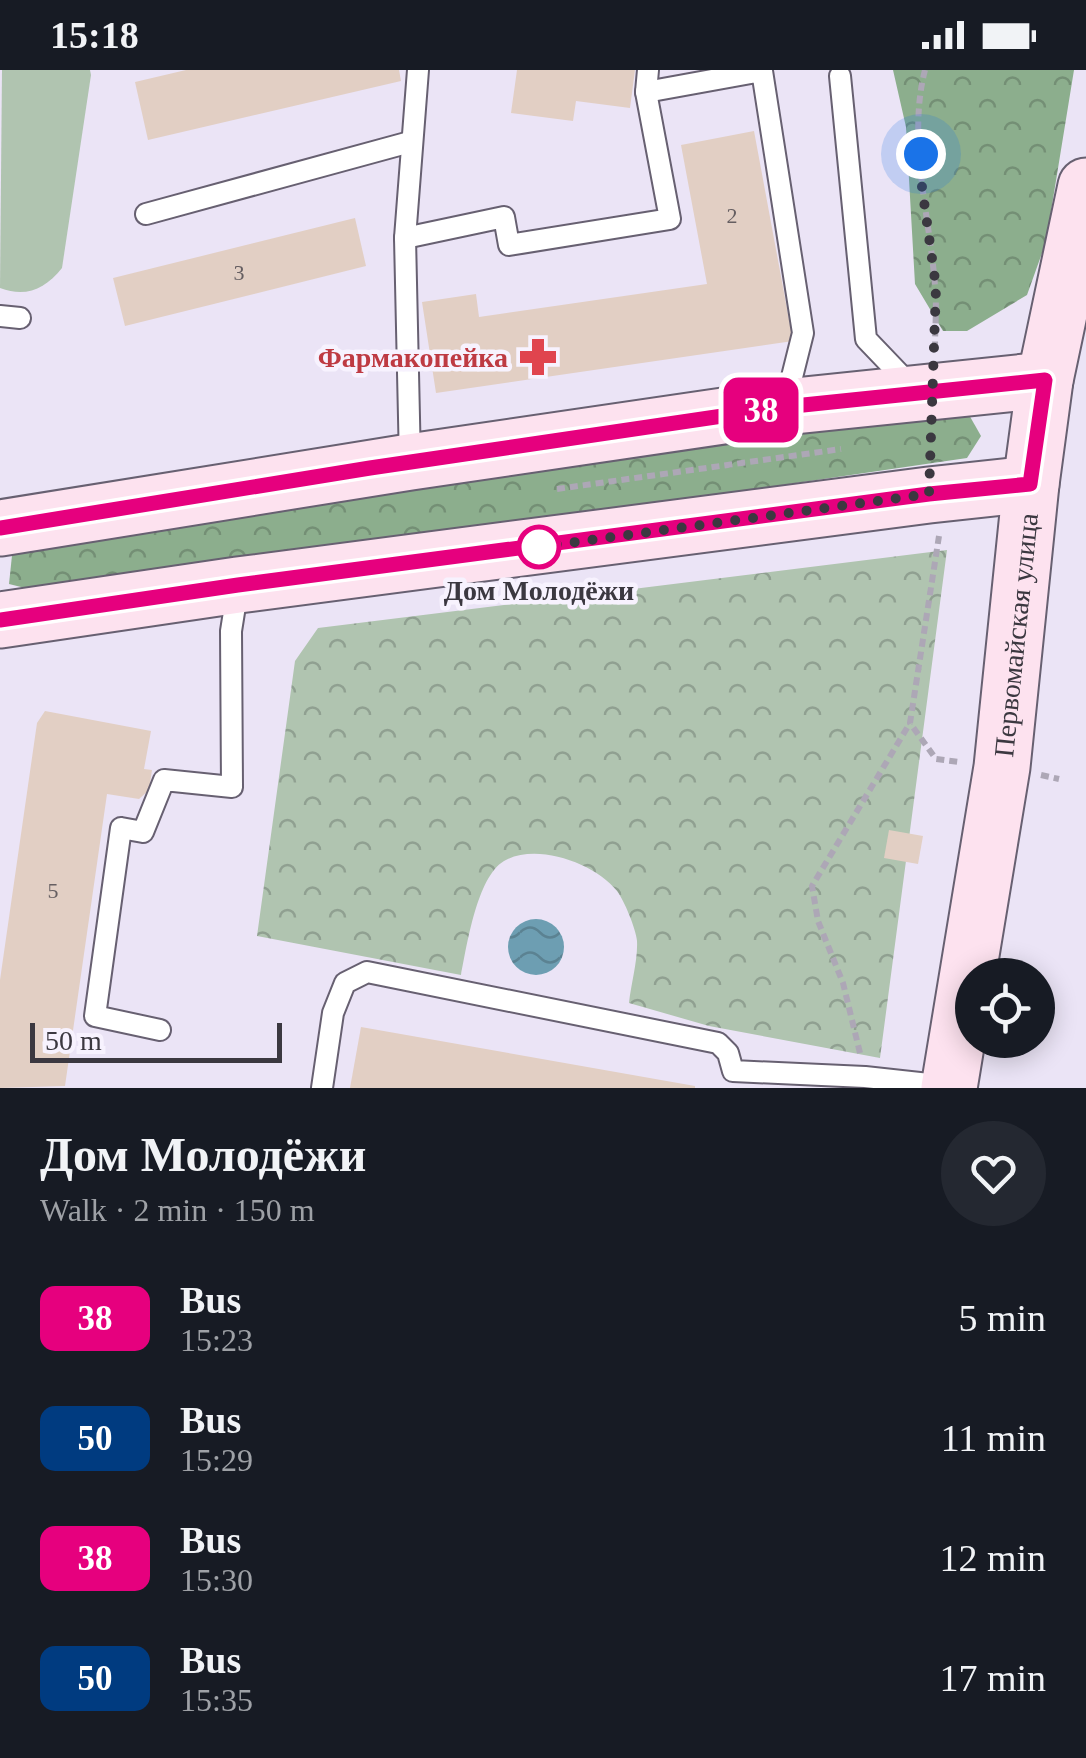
<!DOCTYPE html>
<html lang="en">
<head>
<meta charset="utf-8">
<style>
	:root { --surface:#171b24; --page:#242831; --text:#f1f3f6; --muted:#9ea1a6 }
	body { margin:0; font-family:Georgia,serif; background:var(--page); color:var(--text); height:100vh; display:flex; flex-direction:column; font-size:38px; white-space:nowrap }
	* { box-sizing:border-box; margin:0 }
	p { font-size:32px; color:var(--muted) }
	.icon { flex:none; width:55px; height:55px; fill:none; stroke:currentColor; stroke-width:2; stroke-linecap:round; stroke-linejoin:round }
	.map { position:relative; height:1018px; overflow:hidden }
	.sheet { display:flex; flex-direction:column; background:var(--surface); flex:1 }
	.sheet>* { flex:none }
	.badge { padding:0 20px; border-radius:15px; font-size:35px; line-height:65px }
	.buttons { position:absolute; left:955px; top:888px; display:grid; gap:20px }
	.buttons a { display:grid; place-items:center; width:100px; height:100px; border-radius:50%; background:var(--surface); box-shadow:0 5px 25px #0003; font-size:50px }
	.scale { position:absolute; left:30px; bottom:25px; width:252px; box-sizing:border-box; padding-left:10px; border:5px solid #3b3840; border-top:0; font-size:28px; line-height:35px; white-space:nowrap; color:#3b3840; -webkit-text-stroke:8px #f7f2fe; paint-order:stroke }
	.you { position:absolute; width:50px; height:50px; margin:-25px; border:8px solid #fff; border-radius:50%; background:#1a73e8; box-shadow:0 0 0 15px #1a73e833 }
	.map>.badge { position:absolute; translate:-50% -50%; box-shadow:0 0 0 5px #fff }
	.round { display:grid; place-items:center; flex:none; width:105px; height:105px; border-radius:52px; background:var(--page) }
	.overview { display:flex; align-items:center; justify-content:space-between; height:170px; padding:0 40px }
	h1 { font-size:48px; font-weight:700; line-height:75px }
	ul { padding:0; list-style:none }
	li { display:flex; align-items:center; gap:30px; height:120px; padding:0 40px }
	li div { flex:1 }
	li b { display:block; font-size:38px }
	li em { font-style:normal }
	li .badge { min-width:110px; font-weight:700; text-align:center }
	.status { display:flex; justify-content:space-between; align-items:center; height:70px; padding:0 50px; background:var(--surface); direction:ltr }
	.status svg { height:28px; fill:currentColor }
	.map>svg:first-child { display:block }
</style>
</head>
<body>
<div class="status"><b>15:18</b><svg viewBox="0 0 49 12"><path d="M0 12V9h3v3zM5 12V6h3v6zM10 12V3h3v9zM15 12V0h3v12zM26 1h20v11H26zM47 4h2v5h-2z"/></svg></div>
<div class="map">
<svg width="1086" height="1018" viewBox="0 0 1086 1018">
	<defs>
		<pattern id="forest-crowns" width="20" height="18" patternUnits="userSpaceOnUse" patternTransform="scale(2.5)"><rect width="20" height="18" fill="#8cae8d"/><path d="M2 6a3 3 0 1 1 6 0M12 15a3 3 0 1 1 6 0" fill="none" stroke="#748f75"/></pattern>
		<pattern id="park-crowns" width="20" height="18" patternUnits="userSpaceOnUse" patternTransform="scale(2.5)"><rect width="20" height="18" fill="#b0c4b0"/><path d="M2 6a3 3 0 1 1 6 0M12 15a3 3 0 1 1 6 0" fill="none" stroke="#90a091"/></pattern>
		<pattern id="water-waves" width="16" height="10" patternUnits="userSpaceOnUse" patternTransform="scale(2.5)"><rect width="16" height="10" fill="#6d9eb2"/><path d="M0 5q4-4 8 0t8 0" fill="none" stroke="#5b8292"/></pattern>
	</defs>
	<rect width="100%" height="100%" fill="#ebe4f6"/>
	<!-- grass -->
	<path fill="#b0c4b0" d="M2 0H90L91 5 62 198C45 219 26 228 0 218Z"/>
	<!-- forest -->
	<g fill="url(#forest-crowns)">
		<polygon points="893,0 1074,0 1046,172 1027,225 967,261 943,261 915,214 906,57"/>
		<polygon points="932,341 968,343 981,366 967,388 45,523 9,514 13,476"/>
	</g>
	<!-- park -->
	<path fill="url(#park-crowns)" d="M947 480 880 988 709 956 629 933C631 914 638 890 637 871 636 859 624 830 617 821 595 793 536 772 504 791 477 807 467 875 461 905L257 866 295 591 318 558Z"/>
	<!-- water -->
	<circle fill="url(#water-waves)" cx="536" cy="877" r="28"/>
	<!-- building -->
	<g fill="#e2cfc4">
		<polygon points="186,0 399,0 401,11 148,70 135,12"/>
		<polygon points="517,0 635,0 630,38 576,31 573,51 511,43"/>
		<polygon points="754,61 793,271 436,323 422,232 476,224 479,247 707,214 681,75"/>
		<polygon points="355,148 366,196 125,256 113,208"/>
		<polygon points="45,641 151,661 144,699 152,700 149,720 139,729 107,724 65,1016 0,1018 0,910 37,653"/>
		<polygon points="889,760 923,766 918,794 884,788"/>
		<polygon points="361,957 695,1016 695,1018 350,1018"/>
	</g>
	<g fill="none" stroke-linecap="round" stroke-linejoin="round">
		<!-- lane casing -->
		<g stroke="#676071" stroke-width="24">
			<g id="lane">
				<polyline points="840,6 866,269 910,315"/>
				<polyline points="646,22 762,1 803,263 785,335"/>
				<polyline points="146,144 410,72"/>
				<polyline points="405,168 504,147 509,175 670,149 646,22 648,0"/>
				<polyline points="0,246 20,248"/>
				<polyline points="410,392 405,168 418,0"/>
				<polyline points="160,960 95,946 121,758 143,762 164,710 232,717 231,561 238,517"/>
				<polyline points="322,1018 333,943 345,913 367,902 718,973 728,983 733,1001 865,1007 947,1016"/>
			</g>
		</g>
		<!-- secondary casing -->
		<g stroke="#676071" stroke-width="59">
			<g id="secondary">
				<polyline points="0,458 410,392 785,337 1045,310"/>
				<polyline points="0,550 238,515 929,425 1031,414"/>
				<path id="s1" d="M949 1018 1002 697 1031 414 1045 310 1086 116"/>
			</g>
		</g>
		<!-- path -->
		<g stroke="#ada7b6" stroke-width="6" stroke-dasharray="8 5" stroke-linecap="butt">
			<path d="M925 0C907 69 930 147 935 216 937 236 935 257 935 278"/>
			<polyline points="557,419 841,379"/>
			<polyline points="939,466 910,653 936,689 959,692"/>
			<polyline points="1041,705 1059,709"/>
			<polyline points="860,983 843,913 818,851 812,816 910,653"/>
		</g>
		<!-- lane -->
		<use href="#lane" stroke="#fff" stroke-width="20"/>
		<!-- secondary -->
		<use href="#secondary" stroke="#fde2ef" stroke-width="55"/>
	</g>
	<g fill="none" stroke-linecap="round" stroke-linejoin="round">
		<!-- line casing -->
		<g stroke="#fff" stroke-width="22">
			<polyline id="line" points="0,458 370,398 784,337 1045,310 1030,414 929,424 238,515 0,550"/>
		</g>
		<!-- line -->
		<use href="#line" stroke="#e6007e" stroke-width="15"/>
		<!-- walk -->
		<polyline stroke="#3b3840" stroke-width="10" stroke-dasharray="0 18" points="539,477 929,424 936,217 922,117 921,84"/>
	</g>
	<!-- icons -->
	<defs>
		<g id="pharmacy-bare" transform="scale(3)"><path d="M-2-6h4v4h4v4h-4v4h-4v-4h-4v-4h4Z" fill="#e0444e" stroke="#f7f2fe" stroke-width="2.5" paint-order="stroke"/></g>
	</defs>
	<g fill-rule="evenodd">
		<use href="#pharmacy-bare" x="538" y="287"/>
	</g>
	<!-- markers -->
	<circle fill="#fff" stroke="#e6007e" stroke-width="5" cx="539" cy="477" r="20"/>
	<g text-anchor="middle" dominant-baseline="central" stroke-width="9" stroke-linejoin="round" paint-order="stroke">
		<!-- number labels -->
		<g font-size="22" fill="#655e61">
			<text x="732" y="145">2</text>
			<text x="239" y="202">3</text>
			<text x="53" y="820">5</text>
		</g>
		<!-- health labels -->
		<g font-size="28" font-weight="bold" fill="#be3a42" stroke="#f7f2fe" text-anchor="end">
			<text x="508" y="287">Фармакопейка</text>
		</g>
		<!-- stop labels -->
		<g font-size="28" font-weight="bold" fill="#3b3840" stroke="#f7f2fe">
			<text x="539" y="520">Дом Молодёжи</text>
		</g>
		<!-- street labels -->
		<g font-size="28" fill="#3b3840" stroke="#f7f2fe">
			<text stroke="none"><textPath href="#s1" startOffset="458">Первомайская улица</textPath></text>
		</g>
	</g>
</svg>
<div class="buttons">
<a><svg class="icon" aria-label="locate" viewBox="0 0 24 24"><circle cx="12" cy="12" r="6"/><path d="M12 2v4M12 18v4M2 12h4M18 12h4"/></svg></a>
</div>
<div class="scale">50 m</div>
<div class="you" style="left:921px;top:84px"></div>
<b class="badge" style="left:761px;top:340px;background:#e6007e;color:#fff">38</b>
</div>
<section class="sheet">
<div class="overview"><div><h1>Дом Молодёжи</h1><p>Walk · 2 min · 150 m</p></div><a class="round"><svg class="icon" aria-label="heart" viewBox="0 0 24 24"><path d="M12 20l-8-8c-3-5 5-10 8-4 3-6 11-1 8 4z"/></svg></a></div>
<ul>
<li><span class="badge" style="background:#e6007e;color:#fff">38</span><div><b>Bus</b><p>15:23</p></div><em>5 min</em></li>
<li><span class="badge" style="background:#003b80;color:#fff">50</span><div><b>Bus</b><p>15:29</p></div><em>11 min</em></li>
<li><span class="badge" style="background:#e6007e;color:#fff">38</span><div><b>Bus</b><p>15:30</p></div><em>12 min</em></li>
<li><span class="badge" style="background:#003b80;color:#fff">50</span><div><b>Bus</b><p>15:35</p></div><em>17 min</em></li>
</ul>
</section>
</body>
</html>
